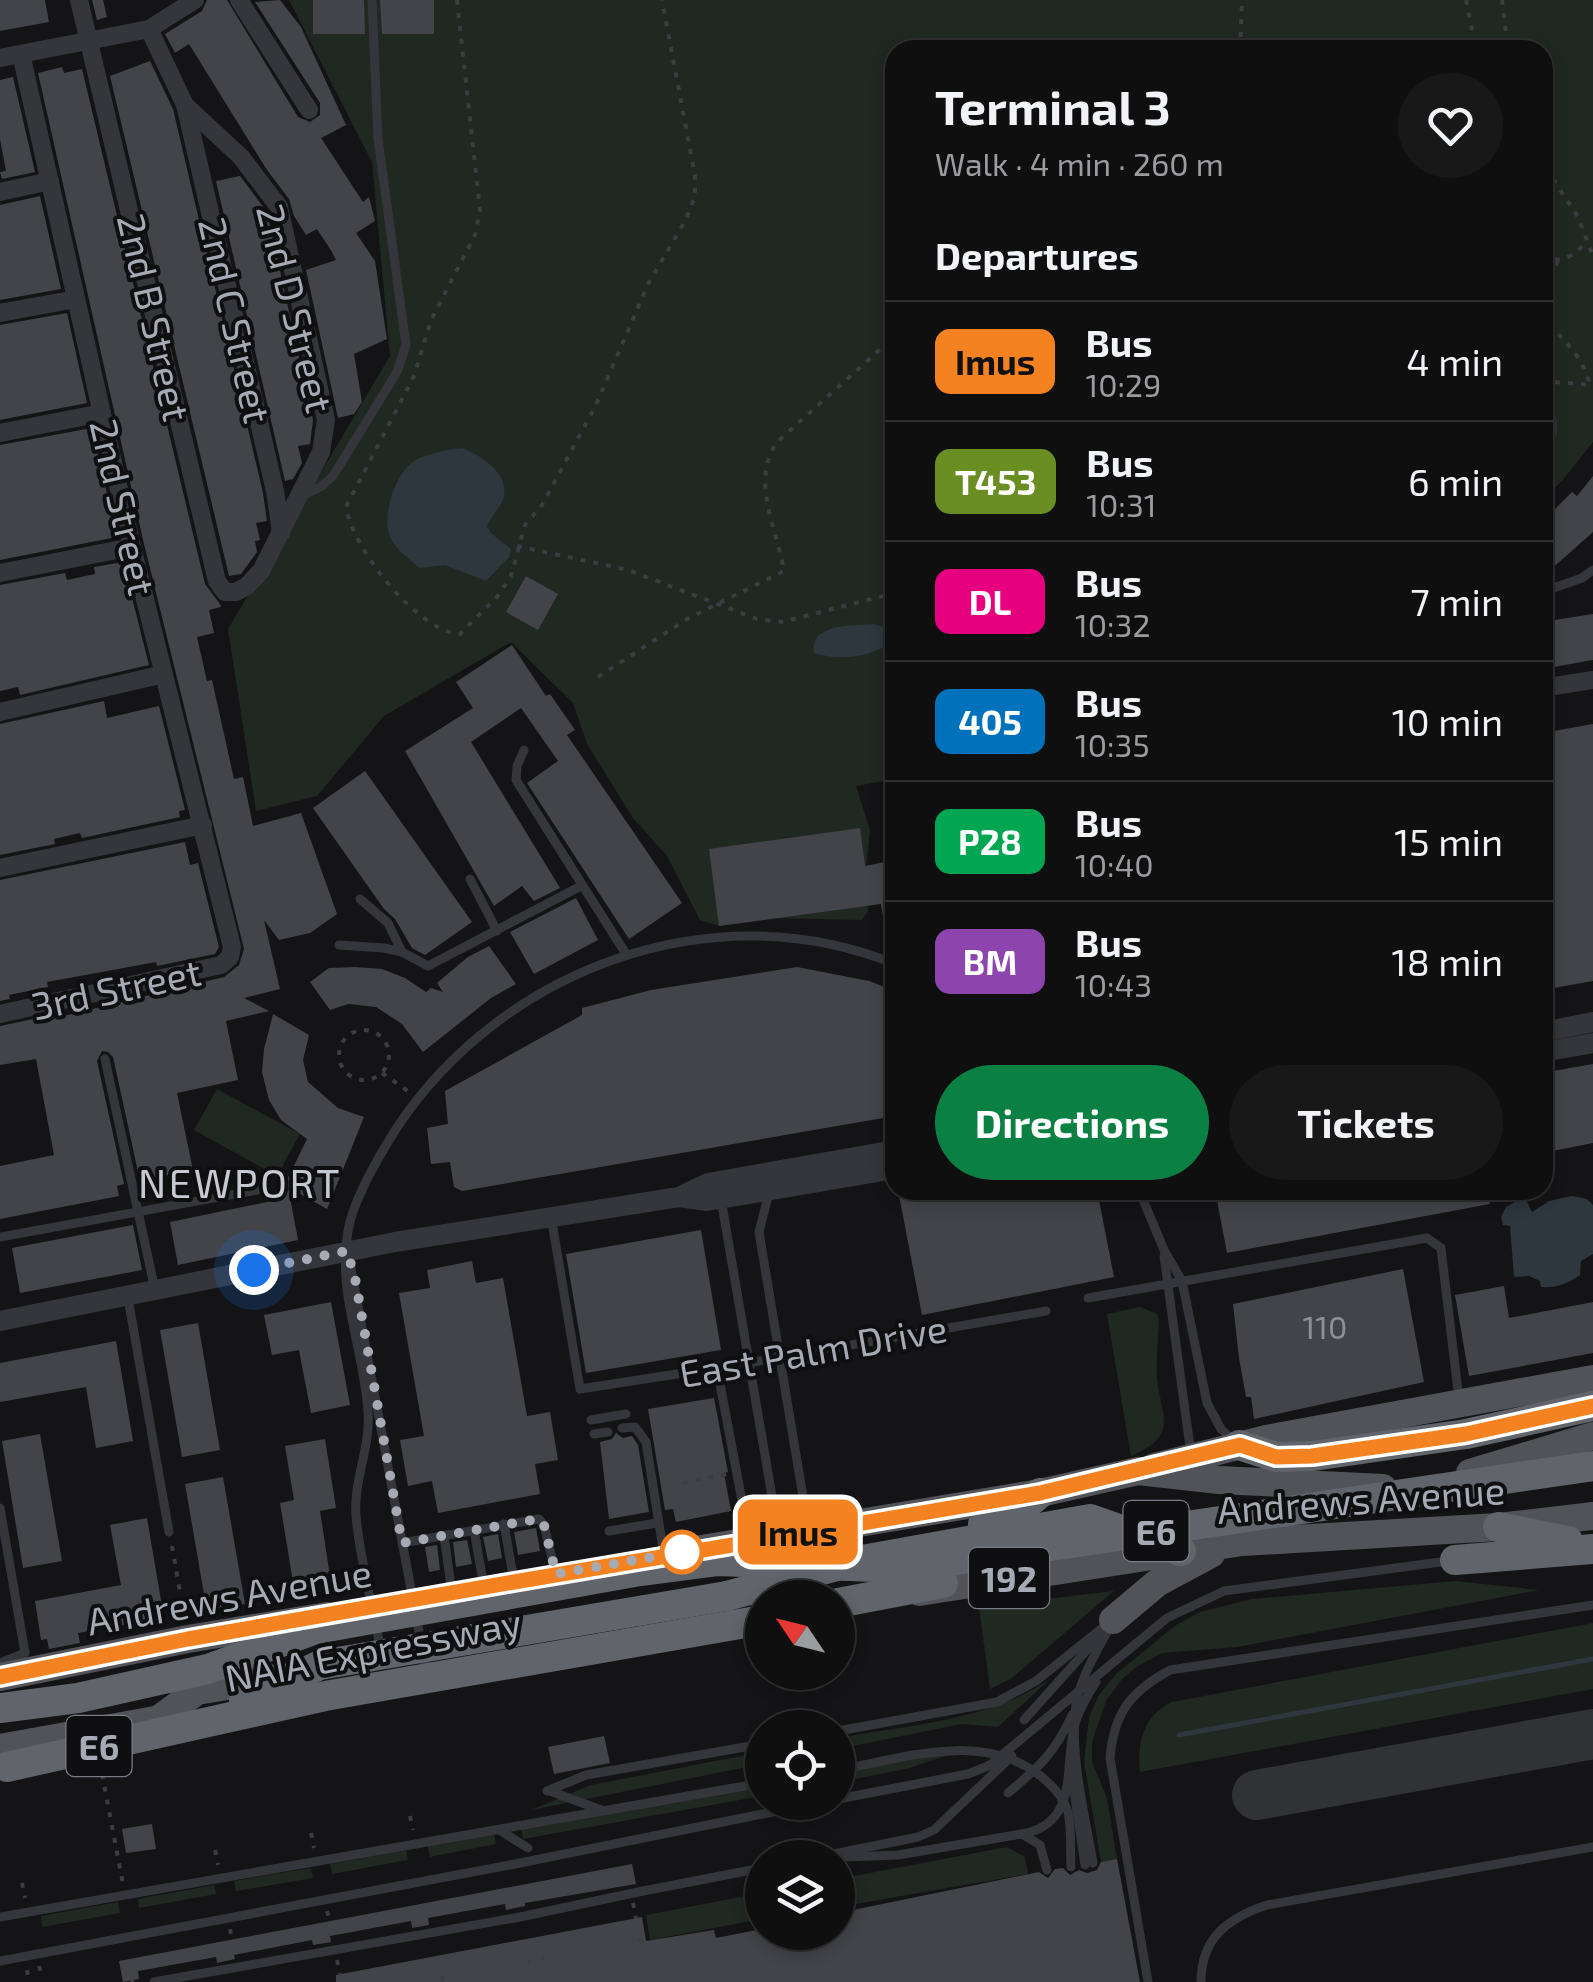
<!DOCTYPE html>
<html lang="en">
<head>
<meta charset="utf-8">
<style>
	:root { --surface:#0f0f10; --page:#181819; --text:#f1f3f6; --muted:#9b9c9f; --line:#2f2f30; --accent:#0b8043 }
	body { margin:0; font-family:"Exo 2",sans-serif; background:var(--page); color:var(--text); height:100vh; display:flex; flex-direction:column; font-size:38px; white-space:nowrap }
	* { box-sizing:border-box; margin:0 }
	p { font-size:32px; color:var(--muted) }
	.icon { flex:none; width:55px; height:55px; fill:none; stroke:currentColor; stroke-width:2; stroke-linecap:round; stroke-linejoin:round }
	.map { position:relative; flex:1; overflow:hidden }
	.details { position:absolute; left:885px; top:40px; width:668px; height:1160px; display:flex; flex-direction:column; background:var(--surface); border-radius:30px; box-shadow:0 5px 15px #0003,0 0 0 2px var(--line) }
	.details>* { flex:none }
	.badge { padding:0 20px; border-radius:15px; font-size:35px; line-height:65px }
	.needle { width:65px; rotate:305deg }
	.buttons { position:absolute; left:745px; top:1580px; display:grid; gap:20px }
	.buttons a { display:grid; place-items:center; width:110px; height:110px; border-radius:50%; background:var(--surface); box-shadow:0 5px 15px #0003,0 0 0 2px var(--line); font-size:50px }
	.you { position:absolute; width:50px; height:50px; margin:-25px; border:8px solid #fff; border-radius:50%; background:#1a73e8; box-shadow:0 0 0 15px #1a73e833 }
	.map>.badge { position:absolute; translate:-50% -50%; box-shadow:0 0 0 5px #fff }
	h2 { padding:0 50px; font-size:38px; line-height:90px }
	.round { display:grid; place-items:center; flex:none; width:105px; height:105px; border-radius:52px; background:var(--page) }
	.summary { display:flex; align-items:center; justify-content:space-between; height:170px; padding:0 50px }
	h1 { font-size:48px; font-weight:700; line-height:75px }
	.button { display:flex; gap:20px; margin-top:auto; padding:20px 50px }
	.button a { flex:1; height:115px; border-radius:60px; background:var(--accent); color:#fff; font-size:40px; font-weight:700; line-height:115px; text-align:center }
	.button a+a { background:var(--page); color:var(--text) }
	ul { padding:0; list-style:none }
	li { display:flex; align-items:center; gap:30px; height:120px; padding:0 50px; border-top:2px solid var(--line) }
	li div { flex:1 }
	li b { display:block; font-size:38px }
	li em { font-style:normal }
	li .badge { min-width:110px; font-weight:700; text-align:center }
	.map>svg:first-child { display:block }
</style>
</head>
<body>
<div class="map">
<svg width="1593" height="1982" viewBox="0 0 1593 1982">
	<rect width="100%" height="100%" fill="#141416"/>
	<!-- green -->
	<g fill="#202822">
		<polygon points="289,0 1593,0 1593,442 1562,481 1543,498 1542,50 895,50 895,779 856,786 870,830 866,869 868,911 862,920 763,918 719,926 700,920 667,856 633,818 587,744 573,703 511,642 384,716 317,796 256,811 228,629 390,356 372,162"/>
		<polygon points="217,1089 300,1134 277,1176 194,1130"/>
		<path d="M1140 1307 1157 1314 1159 1321C1158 1339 1156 1359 1157 1377 1160 1415 1181 1435 1131 1456L1107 1314Z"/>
		<polygon points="1455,1581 1539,1590 1237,1647 1162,1653 1136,1667 1122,1679 1106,1701 1092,1742 1092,1762 1107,1798 1117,1859 1101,1862 1084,1762 1089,1717 1099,1695 1116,1674 1176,1625 1200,1612 1252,1599"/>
		<polygon points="1114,1591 1012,1678 990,1689 979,1607"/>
		<path d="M1593 1623V1689L1140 1772C1137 1742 1143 1716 1172 1702Z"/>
		<path d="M1050 1679 998 1727 962 1724 838 1749V1738C909 1725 989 1721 1050 1679Z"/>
		<polygon points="961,1751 906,1769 838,1782 838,1773"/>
		<polygon points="762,1752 762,1764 531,1810 591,1785"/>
		<polygon points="762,1786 762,1796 523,1839 521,1828"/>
		<polygon points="494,1833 496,1844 430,1857 428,1846"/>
		<polygon points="1007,1847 1025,1857 1028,1874 838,1907 838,1879"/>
		<polygon points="406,1850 408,1860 332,1874 330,1864"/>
		<polygon points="311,1868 313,1878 236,1891 234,1881"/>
		<polygon points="214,1885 216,1894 139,1908 138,1899"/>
		<polygon points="762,1893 762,1919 650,1940 646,1915"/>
		<polygon points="118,1902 120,1913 42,1927 41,1916"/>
	</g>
	<!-- water -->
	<g fill="#2e363e">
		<path d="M1543 400 1549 402C1563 424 1556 444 1543 465Z"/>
		<path d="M462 448C483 456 515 477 501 504 496 512 491 517 487 526L491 533 511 549 509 557 486 581 445 565 419 568C409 559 397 550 391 539 381 520 393 480 409 465 421 454 446 450 462 448Z"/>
		<path d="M873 624 887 628 893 635V641C871 658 840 661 814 653 810 623 852 626 873 624Z"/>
		<path d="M1572 1196 1587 1199 1593 1205V1254L1581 1261 1580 1275C1568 1284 1556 1288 1541 1287L1540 1281 1529 1276 1514 1277 1510 1226 1503 1225 1501 1217 1506 1207 1520 1199 1526 1200 1532 1212 1549 1201Z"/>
	</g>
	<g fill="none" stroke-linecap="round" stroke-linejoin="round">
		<!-- stream -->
		<polyline stroke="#2e363e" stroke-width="5" points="1179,1735 1593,1659"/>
		<!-- taxiway -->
		<polyline stroke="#313236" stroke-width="50" points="1257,1795 1593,1734"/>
	</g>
	<!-- building -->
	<g fill="#434449">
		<polygon points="0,0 45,0 49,22 0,31"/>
		<polygon points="92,0 103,0 107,17 97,20"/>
		<polygon points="207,0 227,0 298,117 310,122 320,115 320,103 255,2 280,0 301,27 346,125 321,138 363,202 369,197 375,221 356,233 375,261 387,339 354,354 362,402 354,414 338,418 306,270 336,260 332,252 317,229 306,235 294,216 289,199 267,170 189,44 175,53 165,34 202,11"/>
		<polygon points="313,0 364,0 365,34 313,34"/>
		<polygon points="380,0 434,0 434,34 382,34"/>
		<polygon points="150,61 173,109 263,493 267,521 256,523 260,540 255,541 257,552 241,574 229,576 110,76"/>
		<polygon points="62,67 64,73 82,69 205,584 220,604 221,607 209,610 214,633 197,637 207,681 212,680 234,779 243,777 253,826 301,813 337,914 310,933 279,940 264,920 280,989 244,998 269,1011 226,1021 238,1080 177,1093 193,1170 140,1181 113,1057 108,1052 102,1051 97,1061 124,1184 117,1186 119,1196 0,1219 0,1166 54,1155 36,1059 0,1065 0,1026 38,1018 39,1022 224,977 239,965 244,949 144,544 38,73"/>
		<polygon points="13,77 35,172 2,179 0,172 6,171 0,139 0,80"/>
		<polygon points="240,176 267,212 313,420 310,444 298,446 302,463 293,479 285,481 216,181"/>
		<polygon points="40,196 61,289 0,300 0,205"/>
		<polygon points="67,313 87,403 0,420 0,325"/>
		<polygon points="92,428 117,537 0,560 0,445"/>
		<polygon points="1593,476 1593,532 1557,564 1542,572 1542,522 1572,492 1577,496"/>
		<polygon points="123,562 149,665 20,695 18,687 0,691 0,585 65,573 67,580 95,574 94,567"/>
		<polygon points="526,576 558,594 538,630 506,612"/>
		<polygon points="1593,614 1593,660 1542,669 1542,622"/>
		<polygon points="512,645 546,696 550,694 575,730 567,735 682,903 629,939 527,783 558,761 521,708 471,742 560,888 534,901 522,886 494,906 405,751 473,708 456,682"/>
		<polygon points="104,701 107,718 159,706 185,810 179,811 180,817 82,838 80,833 54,839 55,844 0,855 0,724"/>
		<polygon points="1593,724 1593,981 1542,990 1542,733"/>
		<polygon points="365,771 472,922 425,955 412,948 395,919 384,909 313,808"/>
		<polygon points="860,828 865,866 895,860 895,942 887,942 881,904 719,926 709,849"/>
		<polygon points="185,842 190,865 198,863 219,947 215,954 157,966 156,962 47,982 48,987 9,995 10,999 0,1001 0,880"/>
		<polygon points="576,898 598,940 534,974 510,932"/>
		<polygon points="489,946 516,984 491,998 423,1052 402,1024 376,1007 348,1004 330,1010 310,982 329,968 355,967 382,969 405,978 426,992 431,988 443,992 437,983 468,957"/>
		<polygon points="797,967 869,981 895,991 895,1116 462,1191 454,1187 450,1162 431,1164 427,1128 448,1124 445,1091 582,1015 582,1008 651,990"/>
		<polygon points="273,1014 309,1035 303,1060 308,1082 338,1108 364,1117 327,1209 288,1187 298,1240 178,1265 170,1222 277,1200 307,1139 281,1120 269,1100 262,1072 264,1049"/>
		<polygon points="1593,1064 1593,1143 1542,1153 1542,1073"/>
		<polygon points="898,1190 1097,1190 1114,1277 922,1315"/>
		<polygon points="1215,1190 1487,1190 1490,1204 1227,1253"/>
		<polygon points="133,1225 142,1270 20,1293 12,1248"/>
		<polygon points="701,1230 721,1350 586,1373 566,1254"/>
		<polygon points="472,1261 476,1283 503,1278 527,1416 550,1412 558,1460 535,1464 540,1494 438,1513 432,1481 408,1486 400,1440 424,1436 399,1293 430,1288 427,1270"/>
		<polygon points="1403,1269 1424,1382 1254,1419 1251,1397 1246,1397 1239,1358 1233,1304"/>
		<polygon points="1504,1286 1509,1318 1593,1302 1593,1353 1469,1376 1455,1295"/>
		<polygon points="331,1302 350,1405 311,1413 299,1350 272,1355 264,1315"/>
		<polygon points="198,1323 220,1450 182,1457 160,1330"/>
		<polygon points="116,1341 133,1441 96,1448 86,1387 0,1402 0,1363"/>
		<polygon points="714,1398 728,1472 724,1473 731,1511 676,1522 673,1509 665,1510 648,1409"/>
		<polygon points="616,1433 623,1438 632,1436 638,1445 649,1512 609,1519 600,1442 612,1439"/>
		<polygon points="40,1434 62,1561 23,1568 2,1441"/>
		<polygon points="325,1439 336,1508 320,1511 330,1576 293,1582 280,1503 294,1500 285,1446"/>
		<polygon points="223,1477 245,1604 207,1611 185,1484"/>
		<polygon points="147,1518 164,1618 78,1633 80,1643 49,1649 47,1639 41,1640 35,1601 121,1585 110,1525"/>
		<polygon points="536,1528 540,1551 518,1555 514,1532"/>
		<polygon points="498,1534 502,1558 488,1561 483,1537"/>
		<polygon points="467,1540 472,1564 456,1567 453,1542"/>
		<polygon points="437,1545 440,1570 429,1572 425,1547"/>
		<polygon points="604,1736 610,1763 554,1774 548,1747"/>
		<polygon points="152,1824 156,1849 126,1853 122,1829"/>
		<polygon points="1117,1859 1140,1982 336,1982 336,1975 642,1917 646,1941 714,1930 716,1938 762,1929 762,1932 838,1932 838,1913 1039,1872 1048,1878 1055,1869 1063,1868 1070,1875 1079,1870 1087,1873 1097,1870 1101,1862"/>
		<polygon points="632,1864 636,1884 525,1903 525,1906 506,1910 505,1904 428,1918 429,1925 412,1928 411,1921 330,1936 331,1942 313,1945 312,1940 234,1955 235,1959 217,1963 216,1957 138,1971 139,1979 123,1982 119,1961"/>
	</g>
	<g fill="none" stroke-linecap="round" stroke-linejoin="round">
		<!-- path -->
		<g stroke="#3b3d42" stroke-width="4" stroke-dasharray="5 8" stroke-linecap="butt">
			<path d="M457 0 480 210 475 235 431 320 414 376 346 507C352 548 418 632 460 634L497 597 511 576 525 525 542 505 596 405 648 284 685 221 695 197V176L662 0"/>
			<polyline points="1466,0 1476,50"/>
			<polyline points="1502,0 1508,50"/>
			<polyline points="1240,50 1242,0"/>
			<polyline points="1542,156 1547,170 1578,217 1593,256"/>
			<path d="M1542 258C1560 263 1575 257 1585 242"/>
			<path d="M1558 261C1523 340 1576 326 1590 386"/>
			<polyline points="1542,381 1593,385"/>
			<polyline points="517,546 628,570 757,619 782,622 895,593"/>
			<path d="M598 677 687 619 784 571C777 529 750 481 777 442L895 336"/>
			<circle cx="364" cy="1055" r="25"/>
			<polyline points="382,1073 409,1092"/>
			<polyline points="683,1483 727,1474"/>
			<polyline points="172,1546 184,1615"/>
			<polyline points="102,1774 123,1884"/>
			<polyline points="410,1816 413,1830"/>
			<polyline points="311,1833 314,1848"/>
			<polyline points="215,1850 218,1865"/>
			<polyline points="22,1883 25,1898"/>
			<polyline points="633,1903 636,1918"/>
			<polyline points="327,1911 330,1922"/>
			<polyline points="230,1929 232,1940"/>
			<polyline points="640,1939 641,1942"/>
			<polyline points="542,1957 543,1960"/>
			<polyline points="337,1960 340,1974"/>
			<polyline points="529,1960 530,1963"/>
			<polyline points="39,1966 42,1976"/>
			<polyline points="27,1970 29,1982"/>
			<polyline points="442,1976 443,1982"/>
			<polyline points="132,1980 133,1982"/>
		</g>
		<!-- service -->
		<g stroke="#35363b" stroke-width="9">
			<polyline points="302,496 322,486 333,476 397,372 406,345 378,139 372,0"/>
			<polyline points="1542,592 1582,578 1593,570"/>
			<polyline points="524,750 517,766 516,780 626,954"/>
			<polyline points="470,879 497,931"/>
			<polyline points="360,899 388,923 402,952"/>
			<polyline points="339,945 384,948 402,952 428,966 581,886"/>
			<polyline points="105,1059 155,1290"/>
			<polyline points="1139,1190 1164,1250 1182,1281 1207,1403 1221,1429 1233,1440"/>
			<polyline points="769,1193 759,1232 808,1527"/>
			<polyline points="721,1199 778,1531"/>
			<polyline points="551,1216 580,1389 748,1363 1046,1311"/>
			<polyline points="0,1237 263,1189"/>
			<polyline points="1164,1256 1191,1454"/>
			<polyline points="349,1258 426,1669"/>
			<polyline points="128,1298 169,1532"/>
			<polyline points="1088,1298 1427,1238 1441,1248 1459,1400"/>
			<polyline points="717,1368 749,1538"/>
			<polyline points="591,1420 626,1414"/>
			<polyline points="622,1428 635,1427 646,1442 664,1555"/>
			<polyline points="594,1434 608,1432"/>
			<polyline points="0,1508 25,1653 0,1663"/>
			<polyline points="504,1524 514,1581"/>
			<polyline points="474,1530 484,1587"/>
			<polyline points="609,1531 657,1523"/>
			<polyline points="444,1536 452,1593"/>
			<polyline points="402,1543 539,1519 544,1525 556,1575"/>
			<path d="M381 1651C373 1607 360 1561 356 1516 353 1482 371 1446 368 1411 364 1350 337 1293 348 1231 353 1199 379 1156 396 1129 501 969 713 890 895 964"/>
			<polyline points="1115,1661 1167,1618 1224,1591 1448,1561"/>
			<polyline points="1024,1720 1102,1633"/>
			<polyline points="838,1731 997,1702 1036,1681 1111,1621"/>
			<polyline points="1071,1770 1085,1865"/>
			<polyline points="547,1791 586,1775 762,1744"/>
			<polyline points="550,1791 601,1810"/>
			<path d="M1008 1793C1039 1767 1055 1753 1072 1715"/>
			<polyline points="499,1830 528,1848"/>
			<polyline points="817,1858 898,1855 1022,1834 1040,1845 1047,1870"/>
			<path d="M1093 1863C1085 1815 1071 1762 1075 1713 1077 1682 1097 1651 1111 1625"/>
			<polyline points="643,1891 762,1868"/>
			<polyline points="0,1917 762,1783"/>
			<path d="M1148 1982 1110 1758C1114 1713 1130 1692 1170 1670L1593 1605"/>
			<path d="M1201 1982C1201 1938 1228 1918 1267 1905L1593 1847"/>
		</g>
		<!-- minor -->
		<g stroke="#35363b" stroke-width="18">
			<polyline points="79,0 217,581 225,592 236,592 247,586 261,571 321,452 326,420 279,207 241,157 185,105"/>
			<polyline points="239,0 309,110"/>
			<polyline points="149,29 185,105 275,491 281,533"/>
			<polyline points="0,58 149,29 195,0"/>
			<polyline points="0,192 50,181"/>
			<polyline points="0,313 76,299"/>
			<polyline points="0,433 102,413"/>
			<polyline points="0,573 132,547"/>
			<polyline points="1542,688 1593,680"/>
			<polyline points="0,712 164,674"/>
			<polyline points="0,868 203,825"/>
			<polyline points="0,1014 221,965 230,957 232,947 132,547 21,54"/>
		</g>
		<!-- tertiary -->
		<g stroke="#35363b" stroke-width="20">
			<polyline points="1542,1032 1593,1022"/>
			<polyline points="1542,1052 1593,1043"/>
			<polyline points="679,1197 707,1201 895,1169"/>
			<polyline points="0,1321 395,1242 679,1197 708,1183 895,1150"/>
		</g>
		<!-- primary -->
		<g stroke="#515359" stroke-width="28">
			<polyline points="1154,1467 1266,1439 1593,1379"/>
			<polyline points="1470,1473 1593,1436"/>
			<polyline points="684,1552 1040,1493 1138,1471 1219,1480 1383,1488"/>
			<polyline points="919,1592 1242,1542 1498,1527 1593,1516"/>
			<polyline points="1113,1620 1157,1583 1211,1554"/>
			<polyline points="0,1677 188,1639 327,1616"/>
			<polyline points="159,1719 197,1691 282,1677"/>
			<polyline points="0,1748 155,1720"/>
		</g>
		<!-- motorway -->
		<g stroke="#61646b" stroke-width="30">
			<polyline points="1239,1445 1276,1457 1313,1456 1466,1434 1593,1406"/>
			<polyline points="983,1524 1012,1517 1040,1493"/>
			<polyline points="1498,1527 1568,1541"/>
			<polyline points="1455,1560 1593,1549"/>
			<polyline points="727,1596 851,1562 1090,1519 1181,1551"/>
		</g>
		<!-- service-bridge -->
		<g stroke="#35363b" stroke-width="9">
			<path d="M838 1770C902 1759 975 1732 1034 1771 1049 1782 1062 1794 1068 1812 1072 1829 1070 1850 1071 1867"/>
			<polyline points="838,1799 968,1774 990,1765 1115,1661"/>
			<path d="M1022 1834C1081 1823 1063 1765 1075 1724 1079 1709 1088 1695 1096 1682"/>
			<polyline points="824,1856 918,1837 934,1830 1012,1756"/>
			<polyline points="0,1961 510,1865 822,1802"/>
			<polyline points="154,1982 520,1917 643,1891"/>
		</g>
		<!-- motorway-bridge -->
		<g stroke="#61646b" stroke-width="30">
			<polyline points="838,1603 943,1583"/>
			<polyline points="244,1700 320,1665 727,1596"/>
			<polyline points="0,1708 78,1698 208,1669 316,1629 640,1571 717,1561 902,1568 1593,1466"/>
			<polyline points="7,1767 325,1696 762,1620"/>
		</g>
	</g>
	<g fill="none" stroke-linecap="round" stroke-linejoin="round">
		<!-- line casing -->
		<g stroke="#fff" stroke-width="22">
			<polyline id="line" points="0,1677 188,1639 514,1582 1040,1493 1240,1445 1276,1457 1312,1456 1466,1434 1593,1406"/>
		</g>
		<!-- line -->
		<use href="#line" stroke="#f58220" stroke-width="15"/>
		<!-- walk -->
		<polyline stroke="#a6aab5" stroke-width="10" stroke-dasharray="0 18" points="254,1270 347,1251 355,1278 402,1543 538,1519 544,1525 556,1574 682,1552"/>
	</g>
	<!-- markers -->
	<circle fill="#fff" stroke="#f58220" stroke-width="5" cx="682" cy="1552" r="20"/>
	<g text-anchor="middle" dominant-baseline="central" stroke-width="8" stroke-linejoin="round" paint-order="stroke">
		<!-- number labels -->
		<g font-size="32" fill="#8d909a">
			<text x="1325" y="1326">110</text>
		</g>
		<!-- shield labels -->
		<g fill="#0f0f11" stroke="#797c84" stroke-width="2.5">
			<rect x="1123.5" y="1501" width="65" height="60" rx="8"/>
			<rect x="969" y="1548" width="80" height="60" rx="8"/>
			<rect x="66.5" y="1716" width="65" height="60" rx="8"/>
		</g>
		<g font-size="35" font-weight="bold" fill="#a6aab5">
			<text x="1156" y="1531">E6</text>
			<text x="1009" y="1578">192</text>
			<text x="99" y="1746">E6</text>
		</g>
		<!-- street labels -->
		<g font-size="38" fill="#a6aab5" stroke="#0f0f11">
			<text transform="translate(296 308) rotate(76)">2nd D Street</text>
			<text transform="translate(155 317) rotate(77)">2nd B Street</text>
			<text transform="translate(236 320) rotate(77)">2nd C Street</text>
			<text transform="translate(124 507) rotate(77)">2nd Street</text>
			<text transform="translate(116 988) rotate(-12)">3rd Street</text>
			<text transform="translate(813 1350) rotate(-10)">East Palm Drive</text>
			<text transform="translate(1361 1499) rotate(-4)">Andrews Avenue</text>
			<text transform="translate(229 1596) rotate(-10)">Andrews Avenue</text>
			<text transform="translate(373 1649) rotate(-11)">NAIA Expressway</text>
		</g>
		<!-- neighbourhood labels -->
		<g font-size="40" letter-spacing="2.5" fill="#c7c9d2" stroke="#0f0f11">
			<text x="240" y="1182">NEWPORT</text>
		</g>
	</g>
</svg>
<div class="buttons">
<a><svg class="needle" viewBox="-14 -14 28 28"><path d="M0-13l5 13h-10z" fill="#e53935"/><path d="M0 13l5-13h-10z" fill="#9b9c9f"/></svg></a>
<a><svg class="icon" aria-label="locate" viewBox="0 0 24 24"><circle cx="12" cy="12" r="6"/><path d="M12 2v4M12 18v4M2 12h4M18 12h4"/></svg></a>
<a><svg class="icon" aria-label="layers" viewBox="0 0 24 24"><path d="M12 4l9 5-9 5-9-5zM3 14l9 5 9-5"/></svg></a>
</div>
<div class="you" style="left:254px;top:1270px"></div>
<b class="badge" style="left:798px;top:1532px;background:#f58220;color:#111">Imus</b>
<section class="details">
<div class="summary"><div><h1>Terminal 3</h1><p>Walk · 4 min · 260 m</p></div><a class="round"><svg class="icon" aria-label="heart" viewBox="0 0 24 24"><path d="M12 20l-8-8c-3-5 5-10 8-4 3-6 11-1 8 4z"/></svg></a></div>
<h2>Departures</h2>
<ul>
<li><span class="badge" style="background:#f58220;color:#111">Imus</span><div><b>Bus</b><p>10:29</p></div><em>4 min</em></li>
<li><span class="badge" style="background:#6b8e23;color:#fff">T453</span><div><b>Bus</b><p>10:31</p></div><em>6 min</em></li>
<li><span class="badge" style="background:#e6007e;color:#fff">DL</span><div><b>Bus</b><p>10:32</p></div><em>7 min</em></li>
<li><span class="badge" style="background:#0072bc;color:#fff">405</span><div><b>Bus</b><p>10:35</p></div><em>10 min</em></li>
<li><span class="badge" style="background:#00a651;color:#fff">P28</span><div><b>Bus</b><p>10:40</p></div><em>15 min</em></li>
<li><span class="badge" style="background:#8e44ad;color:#fff">BM</span><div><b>Bus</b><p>10:43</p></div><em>18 min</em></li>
</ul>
<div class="button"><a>Directions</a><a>Tickets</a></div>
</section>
</div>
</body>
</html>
